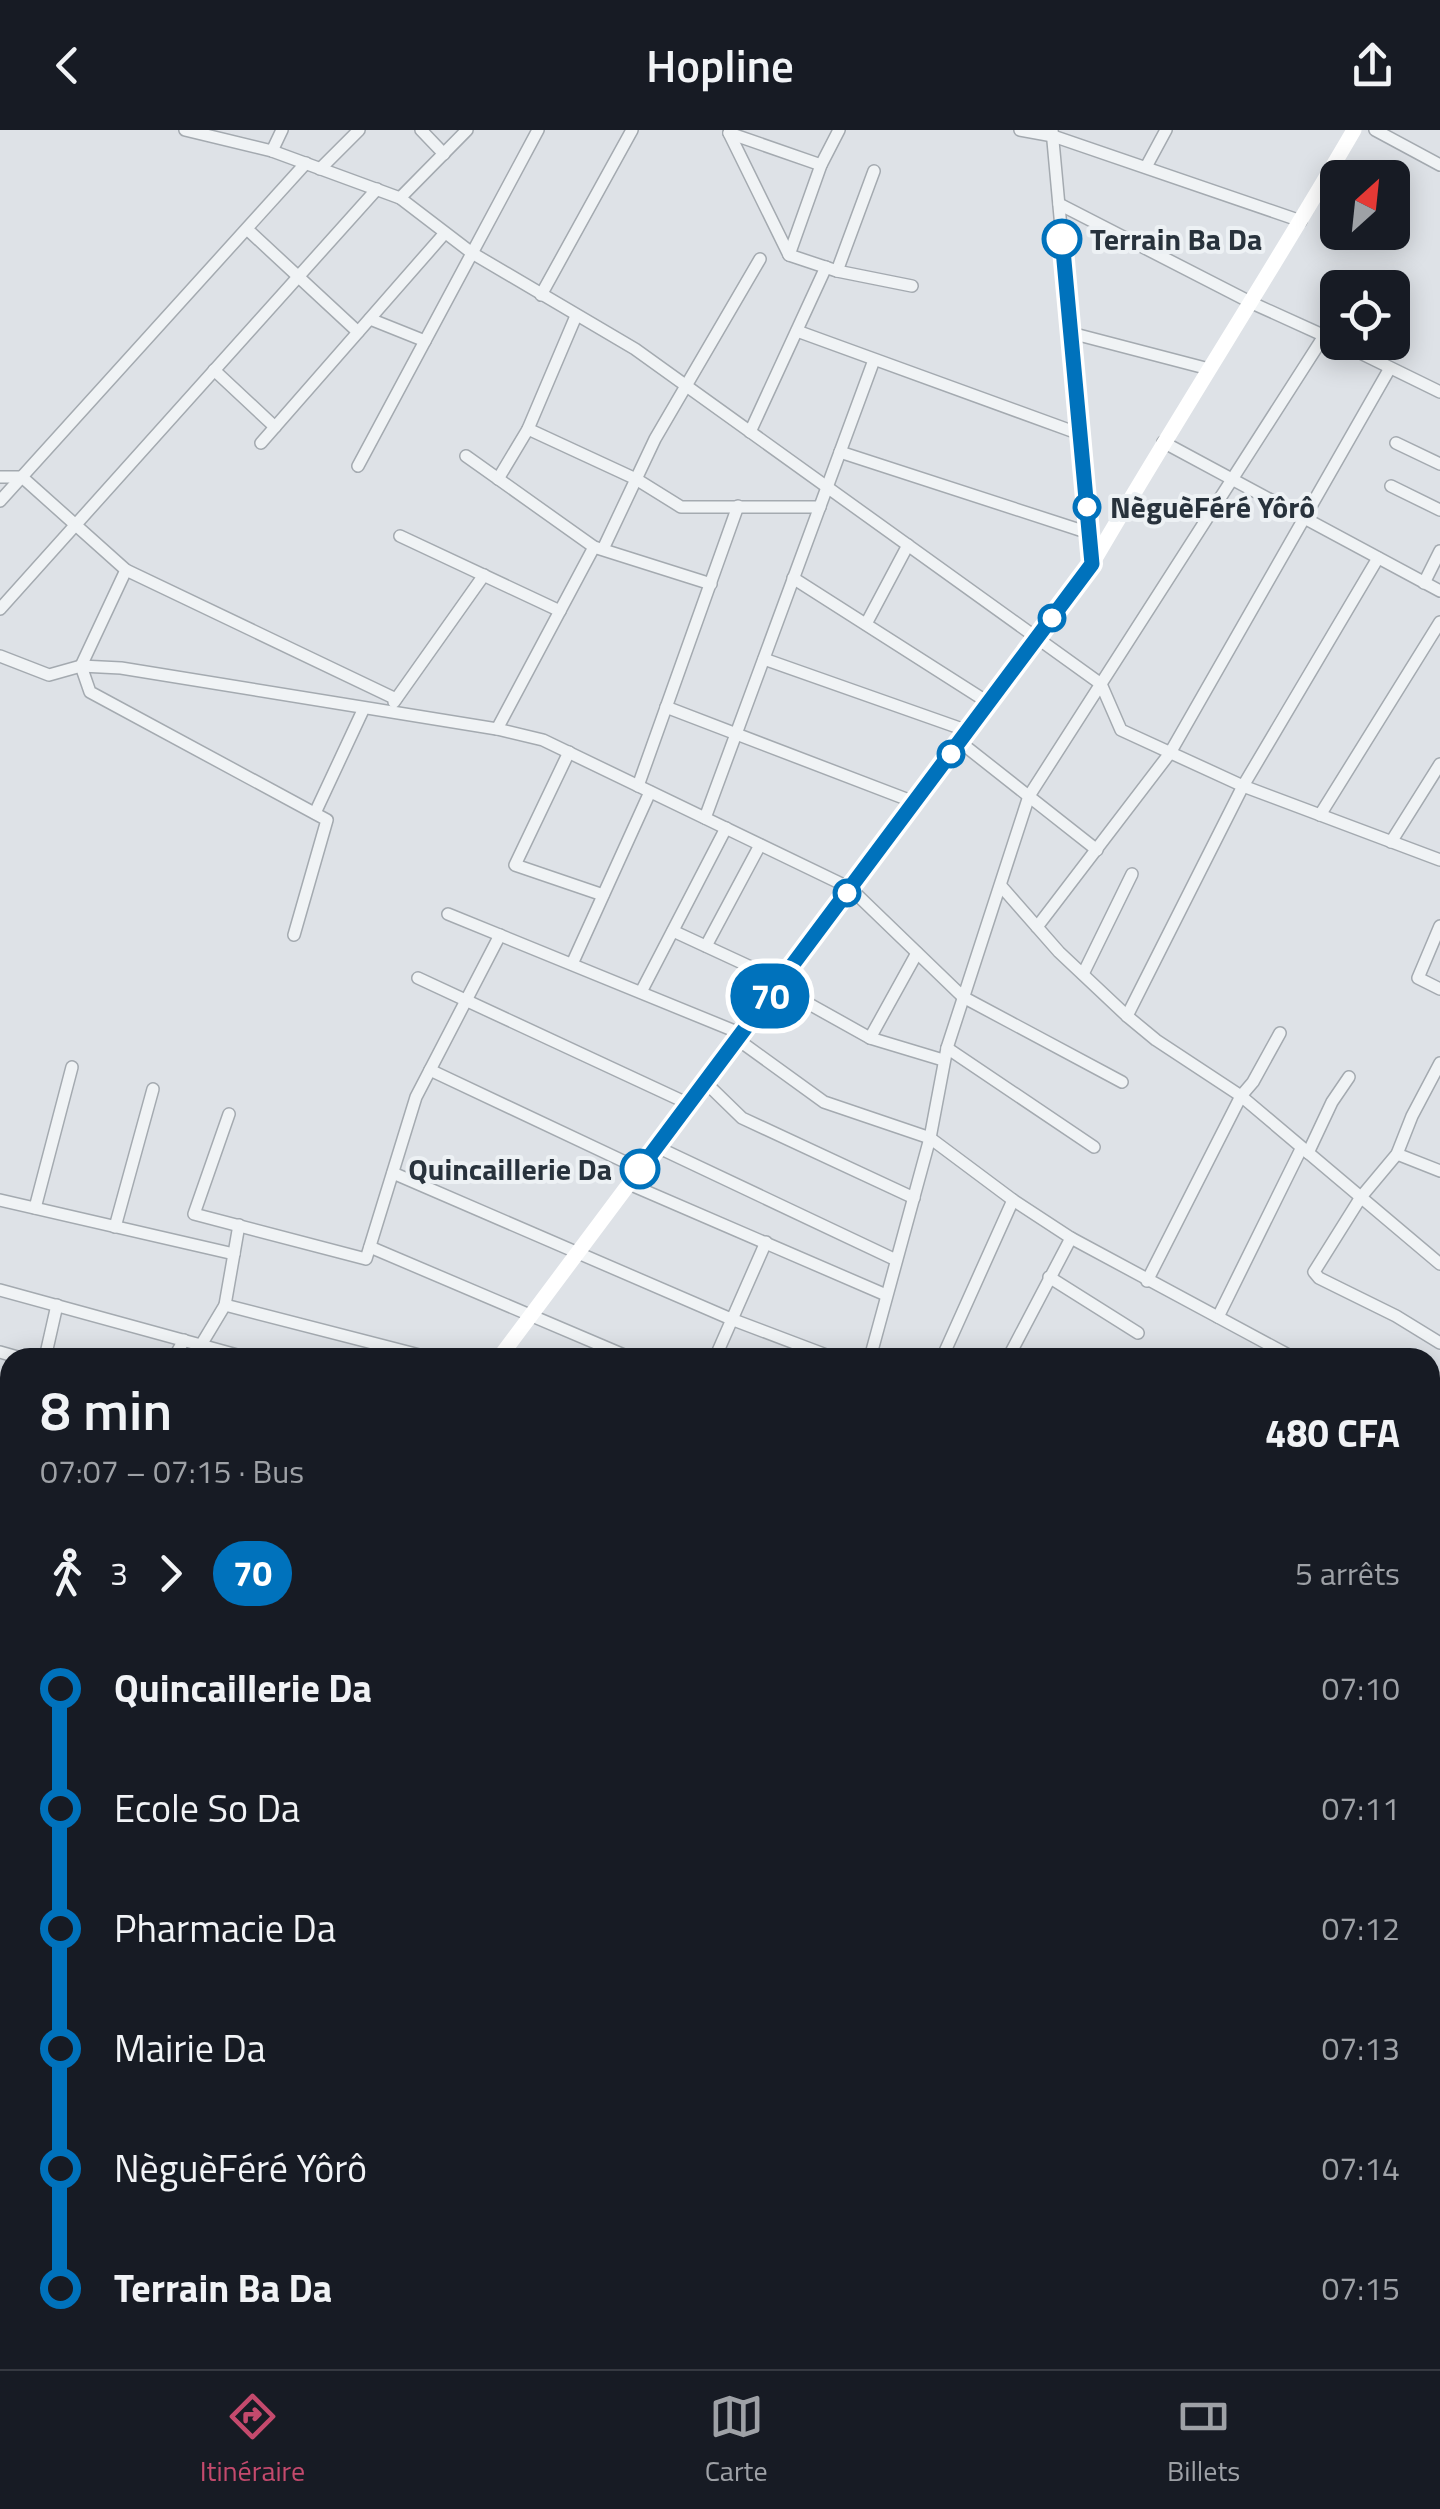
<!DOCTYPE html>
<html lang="fr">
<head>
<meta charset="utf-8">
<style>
	:root { --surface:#171b24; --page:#242831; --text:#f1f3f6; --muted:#9ea1a6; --line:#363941; --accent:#c44a6d }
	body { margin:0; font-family:"Titillium Web",sans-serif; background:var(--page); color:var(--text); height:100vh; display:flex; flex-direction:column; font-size:38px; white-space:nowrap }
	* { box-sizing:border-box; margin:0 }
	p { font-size:32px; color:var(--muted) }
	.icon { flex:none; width:55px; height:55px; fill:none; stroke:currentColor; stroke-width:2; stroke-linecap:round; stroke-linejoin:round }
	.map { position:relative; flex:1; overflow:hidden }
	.sheet { position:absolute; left:0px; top:1218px; width:1440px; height:1022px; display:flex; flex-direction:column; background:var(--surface); border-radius:30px 30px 0 0; box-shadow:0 5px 25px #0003 }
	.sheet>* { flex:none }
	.badge { padding:0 20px; border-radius:32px; font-size:35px; line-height:65px }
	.needle { width:65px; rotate:27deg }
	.buttons { position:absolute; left:1320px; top:30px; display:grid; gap:20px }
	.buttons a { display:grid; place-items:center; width:90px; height:90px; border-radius:15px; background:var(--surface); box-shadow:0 5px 25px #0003; font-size:50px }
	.map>.badge { position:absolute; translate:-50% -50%; box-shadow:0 0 0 5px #fff }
	.legs { display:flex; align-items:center; gap:15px; height:110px; padding:0 40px; font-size:32px }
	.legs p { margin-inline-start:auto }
	.summary { display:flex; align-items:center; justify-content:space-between; height:170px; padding:0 40px }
	h1 { font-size:55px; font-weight:600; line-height:75px }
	ul { padding:0 40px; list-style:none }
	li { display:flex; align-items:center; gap:35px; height:120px; font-size:38px }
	li i { display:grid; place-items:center; width:15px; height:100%; margin:0 12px; background:currentColor }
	li i::after { content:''; width:25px; height:25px; margin:-12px; border:8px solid; border-radius:50%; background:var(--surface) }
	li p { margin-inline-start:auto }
	li:first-child i { background:linear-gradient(#0000 50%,currentColor 0) }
	li:last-child i { background:linear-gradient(currentColor 50%,#0000 0) }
	header { display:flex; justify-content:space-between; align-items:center; height:130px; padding:0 40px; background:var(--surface); font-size:45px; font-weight:600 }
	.menu { display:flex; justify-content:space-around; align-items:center; height:140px; border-top:2px solid var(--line); background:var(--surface); font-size:28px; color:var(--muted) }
	.menu a { display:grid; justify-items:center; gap:5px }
	.menu .active { color:var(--accent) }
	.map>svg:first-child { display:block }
</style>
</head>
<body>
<header><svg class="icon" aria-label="back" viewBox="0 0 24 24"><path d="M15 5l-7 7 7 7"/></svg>Hopline<svg class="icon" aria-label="share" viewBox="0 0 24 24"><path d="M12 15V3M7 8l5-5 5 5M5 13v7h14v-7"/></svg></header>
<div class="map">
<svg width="1440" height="2239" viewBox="0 0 1440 2239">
	<rect width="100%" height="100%" fill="#dee2e7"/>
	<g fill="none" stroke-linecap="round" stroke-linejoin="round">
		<!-- street casing -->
		<g stroke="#a4aab0" stroke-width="14">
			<g id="street">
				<polyline points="185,0 272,21 400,68 472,123 635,219 1101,554 1121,600 1243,656 1440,730"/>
				<polyline points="421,0 444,24"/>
				<polyline points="1020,0 1053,6 1301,91"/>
				<polyline points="1052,0 1092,434"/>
				<polyline points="1375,0 1440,35"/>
				<polyline points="729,3 789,125 837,141 912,156"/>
				<polyline points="729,3 821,35"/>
				<polyline points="272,21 282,0"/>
				<polyline points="1146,37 1166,0"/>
				<polyline points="320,39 359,0"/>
				<polyline points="400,68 467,0"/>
				<polyline points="1059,74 1252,173 1338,212"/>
				<polyline points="248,100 358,202"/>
				<polyline points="789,125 821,35 839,0"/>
				<polyline points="837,141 874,41"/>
				<polyline points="541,165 632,0"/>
				<polyline points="370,189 425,211"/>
				<polyline points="797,201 1080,304"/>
				<polyline points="1071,203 1209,239"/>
				<polyline points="1338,212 1440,262"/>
				<polyline points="214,240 275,297"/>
				<polyline points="528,299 636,349 681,377 820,377"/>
				<polyline points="750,302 826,137"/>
				<polyline points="1163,312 1440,461"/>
				<polyline points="261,313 444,104"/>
				<polyline points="1396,313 1440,334"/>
				<polyline points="840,322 1089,403"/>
				<polyline points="466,326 594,417 711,454"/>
				<polyline points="358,336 538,0"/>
				<polyline points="0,347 22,347 126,440 396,569"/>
				<polyline points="498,349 528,299 576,186"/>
				<polyline points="1391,356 1440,380"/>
				<polyline points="0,371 306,33"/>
				<polyline points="400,406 560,481"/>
				<polyline points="603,419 655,309 760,129"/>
				<polyline points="126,440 81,536 90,562 327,690 294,805"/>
				<polyline points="793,448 989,573"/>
				<polyline points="1424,453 1440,421"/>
				<polyline points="0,479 377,59"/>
				<polyline points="866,494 908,415"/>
				<polyline points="0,526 49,545 81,536 121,538 497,599 543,610 850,758 963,867 1122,952"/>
				<polyline points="764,529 968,601"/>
				<polyline points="394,572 484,445"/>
				<polyline points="666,577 914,672"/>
				<polyline points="497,599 594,417"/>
				<polyline points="960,612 1097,720"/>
				<polyline points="569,622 515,735 603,765"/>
				<polyline points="638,656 738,376"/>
				<polyline points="315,683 364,578"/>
				<polyline points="1320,685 1440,492"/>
				<polyline points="705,688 874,230"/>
				<polyline points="1391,712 1440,634"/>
				<polyline points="1001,756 1059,822 1127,886 1156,910 1241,966 1440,1134"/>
				<polyline points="448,784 742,904"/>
				<polyline points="1440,796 1418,848 1440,859"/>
				<polyline points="1037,797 1170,623 1390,238"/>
				<polyline points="673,801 781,851"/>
				<polyline points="706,816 760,715"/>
				<polyline points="572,834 650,662"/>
				<polyline points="1083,844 1132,744"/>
				<polyline points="418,848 689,974"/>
				<polyline points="777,856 870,908 943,930"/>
				<polyline points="641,862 726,698"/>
				<polyline points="1127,886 1243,656 1378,428"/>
				<polyline points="870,908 917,823"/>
				<polyline points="737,909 824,972 930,1008 1013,1070 1071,1108 1294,1228"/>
				<polyline points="947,918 1094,1017"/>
				<polyline points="1440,933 1412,986 1397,1024 1361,1067 1314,1142 1319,1148 1396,1186 1440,1213"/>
				<polyline points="430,940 640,1039"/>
				<polyline points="705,952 742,988 914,1068"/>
				<polyline points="229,984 194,1084 366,1129 416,967 500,805"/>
				<polyline points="657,1017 896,1130"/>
				<polyline points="1308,1023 1332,972 1349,947"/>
				<polyline points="1397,1024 1440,1041"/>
				<polyline points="393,1043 731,1189 834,1228"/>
				<polyline points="629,1054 886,1165"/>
				<polyline points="0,1070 234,1124"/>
				<polyline points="35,1078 72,937"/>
				<polyline points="115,1097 153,959"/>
				<polyline points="370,1117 631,1228"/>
				<polyline points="1049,1147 1138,1203"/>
				<polyline points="1147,1151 1241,966 1253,952 1280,903"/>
				<polyline points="0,1160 248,1228"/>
				<polyline points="225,1175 431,1228"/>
				<polyline points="1218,1187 1301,1019"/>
				<polyline points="201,1215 225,1175 239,1095"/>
				<polyline points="0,1222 21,1228"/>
				<polyline points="45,1228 57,1175"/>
				<polyline points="174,1228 184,1210"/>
				<polyline points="715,1228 766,1112"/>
				<polyline points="870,1228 930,1008 947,918 1029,666 1324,206"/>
				<polyline points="942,1228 1013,1070"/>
				<polyline points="1008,1228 1071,1108"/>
				<polyline points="1430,1296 1440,1301"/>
				<polyline points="0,1302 10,1278"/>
				<polyline points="0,1384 10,1389"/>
				<polyline points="1430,1388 1440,1393"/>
				<polyline points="1430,1460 1440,1466"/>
				<polyline points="0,1540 10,1546"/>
				<polyline points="1430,1556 1440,1562"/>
				<polyline points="0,1820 10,1826"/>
				<polyline points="1430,1941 1440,1947"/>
				<polyline points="0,1958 10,1948"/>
				<polyline points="0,2032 10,2033"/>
				<polyline points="1430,2077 1440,2082"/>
				<polyline points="0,2142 10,2160"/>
				<polyline points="1430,2164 1440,2120"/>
				<polyline points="43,2230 44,2239"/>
				<polyline points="63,2230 79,2239"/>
				<polyline points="483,2230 501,2239"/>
				<polyline points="689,2230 709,2239"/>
				<polyline points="931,2230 957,2239"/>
				<polyline points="108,2239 113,2230"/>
				<polyline points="405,2239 410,2230"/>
				<polyline points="474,2239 478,2230"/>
				<polyline points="671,2239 674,2230"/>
				<polyline points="781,2239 785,2230"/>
				<polyline points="993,2239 998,2230"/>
				<polyline points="1413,2239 1415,2230"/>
			</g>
		</g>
		<!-- street -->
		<use href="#street" stroke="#f0f3f5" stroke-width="11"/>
		<!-- secondary -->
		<g stroke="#fff" stroke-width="15">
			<path d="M499 1228 1092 434C1177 288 1269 146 1354 0"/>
			<polyline points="0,1787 10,1774"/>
		</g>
	</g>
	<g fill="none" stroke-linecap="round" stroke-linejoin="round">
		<!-- line-1 casing -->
		<g stroke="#fff" stroke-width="22">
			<polyline id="line-1" points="640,1039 1092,434 1062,109"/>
		</g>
		<!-- line-1 -->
		<use href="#line-1" stroke="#0072bc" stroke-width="15"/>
	</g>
	<!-- markers -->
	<g fill="#fff" stroke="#0072bc" stroke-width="5">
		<circle cx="1062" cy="109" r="18"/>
		<circle cx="1087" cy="377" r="12"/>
		<circle cx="1052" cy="488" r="12"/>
		<circle cx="951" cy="624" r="12"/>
		<circle cx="847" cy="763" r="12"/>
		<circle cx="640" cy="1039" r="18"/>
	</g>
	<g text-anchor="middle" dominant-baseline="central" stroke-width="8" stroke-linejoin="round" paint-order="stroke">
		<!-- stop labels -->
		<g font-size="30" font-weight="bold" fill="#28323c" stroke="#edf1f4" text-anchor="start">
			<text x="1090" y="109">Terrain Ba Da</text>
			<text x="1110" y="377">NèguèFéré Yôrô</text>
			<text x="612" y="1039" text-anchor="end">Quincaillerie Da</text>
		</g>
	</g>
</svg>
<div class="buttons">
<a><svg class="needle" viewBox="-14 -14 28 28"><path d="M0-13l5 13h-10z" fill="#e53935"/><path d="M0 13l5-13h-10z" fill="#9ea1a6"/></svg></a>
<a><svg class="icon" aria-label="locate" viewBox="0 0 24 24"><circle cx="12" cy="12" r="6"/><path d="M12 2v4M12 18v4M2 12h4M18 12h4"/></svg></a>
</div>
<b class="badge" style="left:770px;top:866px;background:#0072bc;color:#fff">70</b>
<section class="sheet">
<div class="summary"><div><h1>8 min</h1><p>07:07 – 07:15 · Bus</p></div><b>480 CFA</b></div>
<div class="legs"><svg class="icon" aria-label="walk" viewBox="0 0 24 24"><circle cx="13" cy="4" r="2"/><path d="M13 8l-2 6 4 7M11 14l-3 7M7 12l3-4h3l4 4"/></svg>3<svg class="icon" aria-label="forward" viewBox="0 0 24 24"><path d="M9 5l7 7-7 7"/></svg><b class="badge" style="background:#0072bc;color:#fff">70</b><p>5 arrêts</p></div>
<ul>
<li><i style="color:#0072bc"></i><b>Quincaillerie Da</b><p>07:10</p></li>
<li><i style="color:#0072bc"></i><span>Ecole So Da</span><p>07:11</p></li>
<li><i style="color:#0072bc"></i><span>Pharmacie Da</span><p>07:12</p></li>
<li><i style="color:#0072bc"></i><span>Mairie Da</span><p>07:13</p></li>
<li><i style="color:#0072bc"></i><span>NèguèFéré Yôrô</span><p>07:14</p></li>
<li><i style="color:#0072bc"></i><b>Terrain Ba Da</b><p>07:15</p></li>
</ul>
</section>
</div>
<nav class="menu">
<a class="active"><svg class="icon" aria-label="directions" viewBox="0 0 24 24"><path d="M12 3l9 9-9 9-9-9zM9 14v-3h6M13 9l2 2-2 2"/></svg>Itinéraire</a>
<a><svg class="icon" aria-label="map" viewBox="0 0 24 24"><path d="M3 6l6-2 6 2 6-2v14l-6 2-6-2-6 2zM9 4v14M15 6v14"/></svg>Carte</a>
<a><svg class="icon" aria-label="tickets" viewBox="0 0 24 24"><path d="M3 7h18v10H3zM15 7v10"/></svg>Billets</a>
</nav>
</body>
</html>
